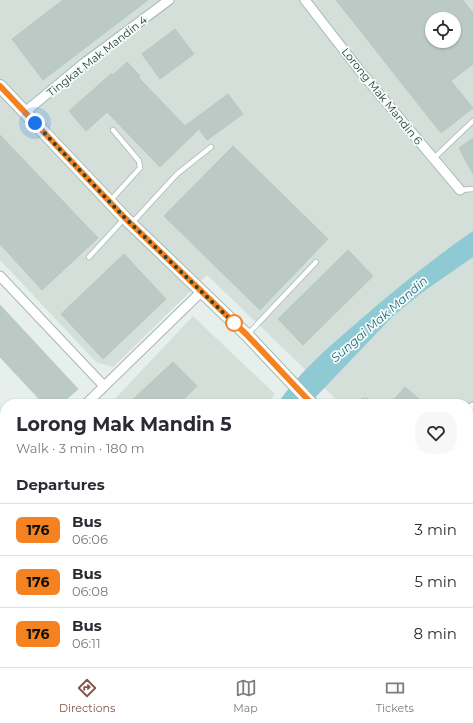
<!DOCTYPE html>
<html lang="en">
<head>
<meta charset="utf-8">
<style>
	:root { --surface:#fff; --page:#f7f7f7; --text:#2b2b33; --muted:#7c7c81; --line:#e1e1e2; --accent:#855347 }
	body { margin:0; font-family:Montserrat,sans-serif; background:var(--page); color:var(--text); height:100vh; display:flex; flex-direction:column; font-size:15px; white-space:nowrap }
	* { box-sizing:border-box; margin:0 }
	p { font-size:13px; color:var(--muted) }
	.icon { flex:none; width:22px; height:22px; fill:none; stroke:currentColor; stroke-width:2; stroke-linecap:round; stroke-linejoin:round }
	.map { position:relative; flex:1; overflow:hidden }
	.details { position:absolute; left:0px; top:399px; width:473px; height:268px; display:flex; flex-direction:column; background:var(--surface); border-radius:16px 16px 0 0; box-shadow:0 1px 3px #0004 }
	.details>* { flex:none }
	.badge { padding:0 8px; border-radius:6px; font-size:14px; line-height:26px }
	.buttons { position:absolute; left:425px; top:12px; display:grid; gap:8px }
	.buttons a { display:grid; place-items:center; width:36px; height:36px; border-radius:50%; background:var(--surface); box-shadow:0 1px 3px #0004; font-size:20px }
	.you { position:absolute; width:20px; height:20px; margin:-10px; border:3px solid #fff; border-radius:50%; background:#1a73e8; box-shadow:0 0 0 6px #1a73e833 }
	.map>.badge { position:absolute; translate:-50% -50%; box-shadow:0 0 0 2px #fff }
	h2 { padding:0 16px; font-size:15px; line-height:36px }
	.round { display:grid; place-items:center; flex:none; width:42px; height:42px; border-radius:16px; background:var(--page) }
	.headline { display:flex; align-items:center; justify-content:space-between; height:68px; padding:0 16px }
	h1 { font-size:19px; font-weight:700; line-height:30px }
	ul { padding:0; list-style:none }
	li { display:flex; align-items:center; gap:12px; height:52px; padding:0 16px; border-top:1px solid var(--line) }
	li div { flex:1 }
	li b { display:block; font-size:15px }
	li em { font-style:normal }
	li .badge { min-width:44px; font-weight:700; text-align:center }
	.tab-bar { display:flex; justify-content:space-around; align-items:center; height:56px; border-top:1px solid var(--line); background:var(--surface); font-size:11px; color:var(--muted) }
	.tab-bar a { display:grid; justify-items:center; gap:2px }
	.tab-bar .active { color:var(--accent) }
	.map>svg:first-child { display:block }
</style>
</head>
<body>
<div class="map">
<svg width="473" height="667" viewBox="0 0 473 667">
	<rect width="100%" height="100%" fill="#e6efeb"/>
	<!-- built -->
	<g fill="#d4dfda" fill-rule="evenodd">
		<path d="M0 0H473V533L468 529V404H341L207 275 113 367 96 362 0 260ZM432 19H454V41H432Z"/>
		<polygon points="193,316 275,394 268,404 110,404"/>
		<polygon points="342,662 425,662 429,667 342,667"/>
	</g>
	<!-- water -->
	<g fill="#8ec9d4">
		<path d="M473 231V257L420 294 393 316 309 404H277C299 373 325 350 353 326 392 292 431 260 473 231Z"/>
		<polygon points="150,662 165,662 162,667 148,667"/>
	</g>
	<!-- building -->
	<g fill="#bbcac4" stroke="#b8c9c2" fill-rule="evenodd">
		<polygon points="63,0 148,0 43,80 12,39"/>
		<path d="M336 0H463L473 13V64L451 81 473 108 441 133ZM432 19H454V41H432Z"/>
		<polygon points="175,29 194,54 160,79 142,54"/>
		<polygon points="127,62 140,76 138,77 185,126 228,94 243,114 207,140 199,129 160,167 107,112 86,131 69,111 112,73 113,75"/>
		<polygon points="0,135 98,238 42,290 0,244"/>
		<polygon points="473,138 473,174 459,148"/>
		<polygon points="233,146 328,239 260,310 164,216"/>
		<polygon points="348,250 373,276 303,345 278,319"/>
		<polygon points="124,254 166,299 103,359 61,314"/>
		<polygon points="0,305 78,389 61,404 44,404 0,357"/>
		<polygon points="173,362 197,386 179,404 128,404"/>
		<polygon points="405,387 425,404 390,404"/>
	</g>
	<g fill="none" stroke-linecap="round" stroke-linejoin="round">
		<!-- lane casing -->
		<g stroke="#a8b8b2" stroke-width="6">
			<g id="lane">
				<polyline points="433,159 473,121"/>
				<polyline points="460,190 473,189"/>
				<polyline points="110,201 140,168 139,161 113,130"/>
				<polyline points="131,224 177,174 211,147"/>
				<polyline points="89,257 124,219"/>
				<polyline points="248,334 316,262"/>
				<polyline points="0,597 5,601"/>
				<polyline points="389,662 395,667"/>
			</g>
		</g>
		<!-- street casing -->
		<g stroke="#a8b8b2" stroke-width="11">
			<g id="street">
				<polyline points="305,0 360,71 460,190"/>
				<polyline points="25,112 83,64 169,0"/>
				<polyline points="0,276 104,386"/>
				<polyline points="365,403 365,404"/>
				<polyline points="86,404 201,292"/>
				<polyline points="468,412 473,407"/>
				<polyline points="0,487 5,482"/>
				<polyline points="468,501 473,506"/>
			</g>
		</g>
		<!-- secondary casing -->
		<g stroke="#a4bbb3" stroke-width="14">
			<g id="secondary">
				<polyline points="0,86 125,218 247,335 312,404"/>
				<polyline points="468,553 473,556"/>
			</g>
		</g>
		<!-- lane -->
		<use href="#lane" stroke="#fff" stroke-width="4.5"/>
		<!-- street -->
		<use href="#street" stroke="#fff" stroke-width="9"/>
		<!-- secondary -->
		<use href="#secondary" stroke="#fff" stroke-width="12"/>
	</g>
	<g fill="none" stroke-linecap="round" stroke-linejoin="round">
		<!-- line casing -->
		<g stroke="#fff" stroke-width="9">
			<polyline id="line" points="0,86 125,218 247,335 312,404"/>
		</g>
		<!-- line -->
		<use href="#line" stroke="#f58220" stroke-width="6"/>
		<!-- walk -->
		<polyline stroke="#24423a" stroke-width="4" stroke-dasharray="0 7.2" points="35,123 125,218 235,324 234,323"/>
	</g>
	<!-- markers -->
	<circle fill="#fff" stroke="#f58220" stroke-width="2" cx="234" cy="323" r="8"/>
	<g text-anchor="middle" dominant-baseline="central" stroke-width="3.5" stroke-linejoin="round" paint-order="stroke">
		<!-- street labels -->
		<g font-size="11" fill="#24423a" stroke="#f7fbf9">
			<text transform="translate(97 56) rotate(-38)">Tingkat Mak Mandin 4</text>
			<text transform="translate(382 96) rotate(51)">Lorong Mak Mandin 6</text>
		</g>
		<!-- water labels -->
		<g font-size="12" font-style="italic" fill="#1c6f80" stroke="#f7fbf9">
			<text transform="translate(379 319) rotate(-41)">Sungai Mak Mandin</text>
		</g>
	</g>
</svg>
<div class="buttons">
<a><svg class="icon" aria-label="locate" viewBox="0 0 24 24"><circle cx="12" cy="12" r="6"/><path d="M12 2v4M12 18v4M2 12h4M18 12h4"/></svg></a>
</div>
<div class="you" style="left:35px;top:123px"></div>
<section class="details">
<div class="headline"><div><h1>Lorong Mak Mandin 5</h1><p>Walk · 3 min · 180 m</p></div><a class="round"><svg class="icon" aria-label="heart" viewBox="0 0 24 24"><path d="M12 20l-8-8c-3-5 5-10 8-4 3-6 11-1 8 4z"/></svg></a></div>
<h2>Departures</h2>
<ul>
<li><span class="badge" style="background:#f58220;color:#111">176</span><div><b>Bus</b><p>06:06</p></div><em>3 min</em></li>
<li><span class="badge" style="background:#f58220;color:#111">176</span><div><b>Bus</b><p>06:08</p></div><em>5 min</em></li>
<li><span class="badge" style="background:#f58220;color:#111">176</span><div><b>Bus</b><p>06:11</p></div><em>8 min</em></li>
</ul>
</section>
</div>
<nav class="tab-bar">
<a class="active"><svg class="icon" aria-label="directions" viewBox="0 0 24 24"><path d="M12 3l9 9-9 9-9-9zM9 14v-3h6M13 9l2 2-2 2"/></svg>Directions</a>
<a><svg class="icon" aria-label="map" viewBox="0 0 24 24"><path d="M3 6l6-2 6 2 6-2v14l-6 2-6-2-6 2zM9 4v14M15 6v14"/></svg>Map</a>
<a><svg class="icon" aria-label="tickets" viewBox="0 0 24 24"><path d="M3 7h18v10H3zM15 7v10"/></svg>Tickets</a>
</nav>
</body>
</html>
